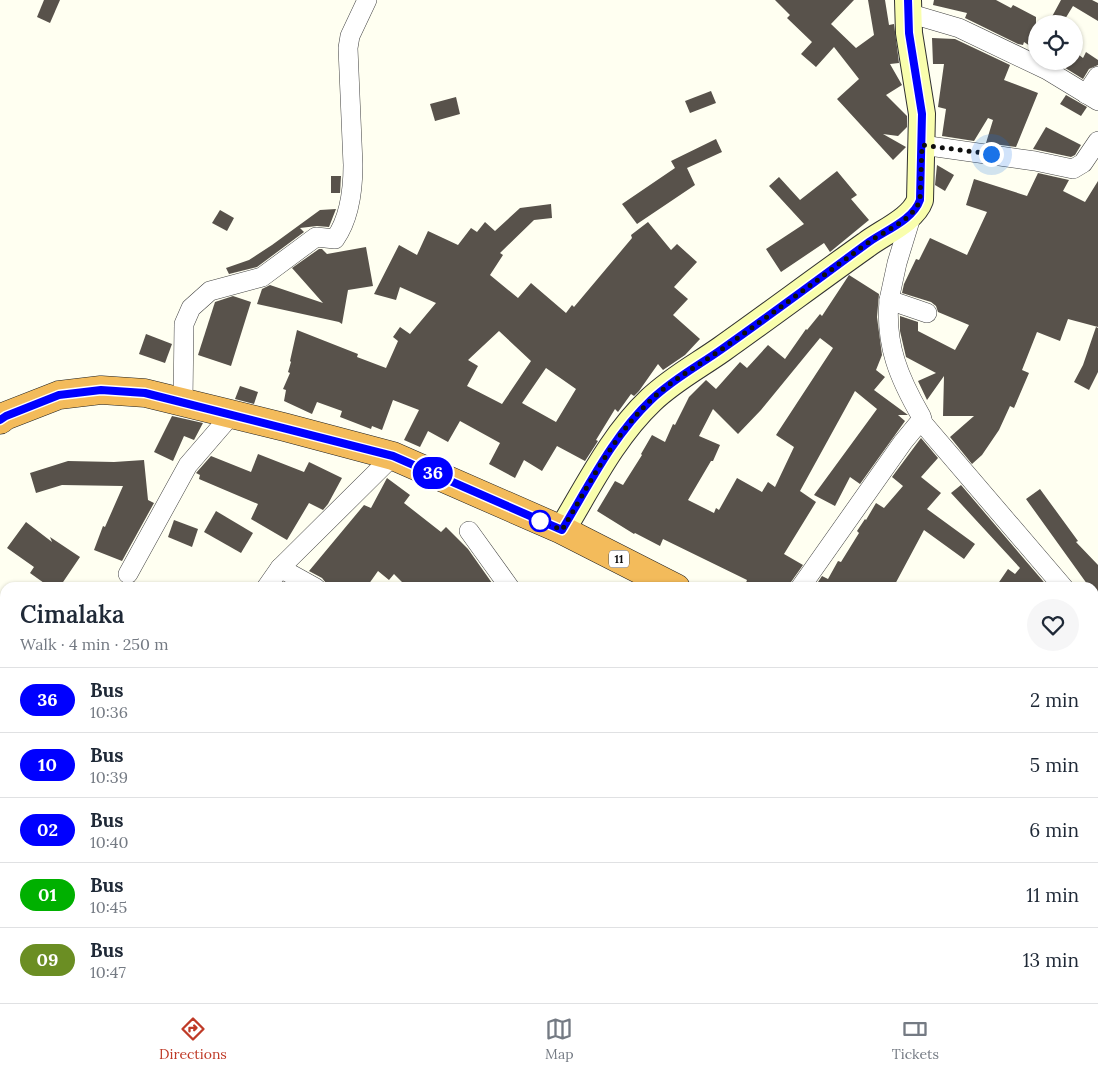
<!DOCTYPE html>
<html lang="en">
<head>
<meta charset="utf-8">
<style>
	:root { --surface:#fff; --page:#f6f6f7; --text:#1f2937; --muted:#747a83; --line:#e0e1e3; --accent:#bf3a27 }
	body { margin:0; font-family:Lora,serif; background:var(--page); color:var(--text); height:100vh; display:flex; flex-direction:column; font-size:19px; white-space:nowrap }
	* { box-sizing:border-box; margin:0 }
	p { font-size:16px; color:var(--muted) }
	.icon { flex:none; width:28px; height:28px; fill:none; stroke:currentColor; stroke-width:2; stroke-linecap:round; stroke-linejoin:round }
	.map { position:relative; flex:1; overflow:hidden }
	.sheet { position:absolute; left:0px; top:582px; width:1099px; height:421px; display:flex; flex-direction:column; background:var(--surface); border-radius:15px 15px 0 0; box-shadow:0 1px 4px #0004 }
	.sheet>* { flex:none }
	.badge { padding:0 10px; border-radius:16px; font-size:18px; line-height:32px }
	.controls { position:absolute; left:1028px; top:15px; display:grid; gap:10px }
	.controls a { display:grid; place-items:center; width:55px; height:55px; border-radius:50%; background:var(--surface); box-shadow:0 1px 4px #0004; font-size:25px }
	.you { position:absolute; width:25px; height:25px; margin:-12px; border:4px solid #fff; border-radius:50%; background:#1a73e8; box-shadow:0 0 0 8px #1a73e833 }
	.map>.badge { position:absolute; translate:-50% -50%; box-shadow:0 0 0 2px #fff }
	.round { display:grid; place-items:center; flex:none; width:52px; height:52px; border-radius:26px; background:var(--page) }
	.head { display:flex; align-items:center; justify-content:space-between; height:85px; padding:0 20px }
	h1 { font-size:24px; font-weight:600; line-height:38px }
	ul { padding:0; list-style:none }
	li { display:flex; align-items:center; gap:15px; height:65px; padding:0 20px; border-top:1px solid var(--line) }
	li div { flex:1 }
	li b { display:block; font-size:19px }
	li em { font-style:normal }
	li .badge { min-width:55px; font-weight:700; text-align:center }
	.tab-bar { display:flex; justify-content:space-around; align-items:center; height:70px; border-top:1px solid var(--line); background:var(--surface); font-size:14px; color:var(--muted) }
	.tab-bar a { display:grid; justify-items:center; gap:2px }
	.tab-bar .on { color:var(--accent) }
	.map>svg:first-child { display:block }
</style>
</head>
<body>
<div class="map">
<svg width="1098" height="1003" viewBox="0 0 1098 1003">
	<rect width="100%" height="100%" fill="#fffff1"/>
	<!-- building -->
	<g fill="#58524b" fill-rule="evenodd">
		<polygon points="44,0 60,0 50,23 37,17"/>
		<polygon points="775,0 854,0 831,24 856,48 874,35 868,0 885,0 889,25 894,24 899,63 890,64 902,85 886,95 907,116 907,127 898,136 883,134 906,147 893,160 837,99 859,79 834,47 816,67 801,54 812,42 787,18 790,15"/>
		<polygon points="934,0 996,0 1011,8 1013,5 1036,17 1036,50 1024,42 1023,45 1018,44 965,18 967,13 933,5"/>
		<polygon points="1061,0 1092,0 1098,3 1098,21 1073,6 1062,24 1048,24"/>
		<polygon points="932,38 955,39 1010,65 1004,80 1038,93 1016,147 986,143 993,120 988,118 974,141 942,136 946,109 938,107 944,64 933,64"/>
		<polygon points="1074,51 1083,58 1086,52 1098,60 1098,65 1089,69 1083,79 1054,61 1074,61"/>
		<polygon points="711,91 716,103 690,113 685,101"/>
		<polygon points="1066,95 1087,107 1081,116 1060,104"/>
		<polygon points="456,97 460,114 435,121 430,104"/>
		<polygon points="1046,127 1081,145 1075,155 1071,157 1033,149"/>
		<polygon points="716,139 722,152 687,168 695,185 637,224 622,204 675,168 671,161"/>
		<polygon points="937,165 954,175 945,191 935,185"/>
		<polygon points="837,171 857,195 851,199 869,220 830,252 824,243 781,272 766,249 804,224 769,186 779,177 800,200"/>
		<polygon points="1038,173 1069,180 1063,191 1085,202 1098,181 1098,327 1068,319 1060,341 1037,332 1022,370 1029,373 1014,408 1010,406 999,430 982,455 972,464 950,437 974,416 943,416 944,376 927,400 918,381 936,373 906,357 900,331 900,316 918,322 918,331 955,350 969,325 938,312 936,306 931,302 902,293 904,284 916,259 919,260 930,238 967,255 987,212 966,205 974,179 1027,196"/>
		<polygon points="331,176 341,176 340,193 331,193"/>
		<path d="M551 204 552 218 534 220 500 253 503 255 490 275 518 298 531 283 566 313 572 305 574 307 632 238 631 235 648 222 671 250 677 244 697 262 674 287 688 299 673 315 700 339 685 355 663 370 658 364 639 391 634 396 631 394 618 412 615 409 596 440 598 441 585 461 557 446 542 471 524 460 515 478 489 464 500 443 460 421 448 442 428 431 420 447 404 440 419 410 393 400 382 430 372 426 371 429 340 417 342 411 317 402 312 414 284 401 286 390 283 389 290 373 288 372 291 362 290 361 297 330 358 354 357 357 386 368 398 341 393 337 400 327 410 334 436 303 400 287 396 300 374 294 399 245 417 255 428 231 458 245 471 228 477 232 485 222 495 231 520 208ZM499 331 531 361 502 404 467 386 478 366 468 360ZM546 368 576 389 556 422 522 403Z"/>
		<polygon points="336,209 329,227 317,226 300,228 304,232 257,267 229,274 226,268 249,260 272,245 320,210"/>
		<polygon points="220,210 234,218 227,231 212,223"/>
		<polygon points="366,247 373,286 348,290 342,324 339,322 257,304 262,289 270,285 323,303 292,268 319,249 322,249 327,254"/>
		<path d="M849 275 879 294 877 317 882 355 876 370 885 377 874 390 908 415H898L905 421 860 484 850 477 835 506 814 495 877 409 855 391 800 491 816 502 784 554 803 565 791 582 789 588H744L747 580 663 539 660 546 635 533 634 534 597 511 615 481 623 485 642 455 641 454 652 435 665 442 673 424 675 425 689 397 706 380 716 389 740 362 747 368 768 345 785 359 806 329 807 330 820 314 822 316ZM820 338 833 348 776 435 794 447 775 487 768 482 762 492 737 478 719 510 716 508 714 513 688 500 711 461H713L720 445 699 436 713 409 738 434 761 410Z"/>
		<polygon points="233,296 251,302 231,366 198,355 215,302"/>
		<polygon points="1096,327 1098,328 1098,372 1089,390 1074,382 1083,365"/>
		<polygon points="146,334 172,344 165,363 139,354"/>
		<polygon points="240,386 258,392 254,404 235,399"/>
		<polygon points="172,416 203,423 194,440 184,436 173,461 154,452"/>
		<polygon points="921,438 938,458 921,477 941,493 927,509 975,544 964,559 924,530 893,588 814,588 822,576 828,579 838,561 841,562 859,533 857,531 865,519 866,520 876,503 884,508 903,486 892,477"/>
		<polygon points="258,454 304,472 309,462 342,478 328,504 323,510 309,503 287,540 251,519 258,504 199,479 200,475 196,473 211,456 251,472"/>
		<polygon points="144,460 148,500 154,503 122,561 94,550 103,526 105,527 123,486 62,485 36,493 30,473 68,461 114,462"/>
		<polygon points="387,478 410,495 404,503 441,532 446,527 468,549 492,583 488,588 408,588 394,574 389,580 378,571 366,588 327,588 326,583 322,578 309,571 364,505 371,508"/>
		<polygon points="961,485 1049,588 995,588 1008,569 1015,574 1020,568 951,493"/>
		<polygon points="1040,489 1078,541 1076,542 1098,565 1098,598 1094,592 1094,588 1090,588 1026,499"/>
		<polygon points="216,511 253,533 241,553 204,532"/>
		<polygon points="174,520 198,529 192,547 168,537"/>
		<polygon points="26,522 52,542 50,537 80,557 59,588 51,588 30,573 34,567 7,548"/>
	</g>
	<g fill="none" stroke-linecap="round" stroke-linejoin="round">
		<!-- street casing -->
		<g stroke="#424242" stroke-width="20">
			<g id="street">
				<polyline points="908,13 959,28 1047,70 1098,101"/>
				<polyline points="1086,94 1098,76"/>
				<polyline points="922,145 1035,161 1073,169 1083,163 1098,141"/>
				<polyline points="889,300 897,263 912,214"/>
				<path d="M183 402 184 324 191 308 210 291 262 277 316 237 335 239C349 219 353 189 353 165L348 48 350 36 367 0"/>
				<polyline points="921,421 1064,588"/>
				<polyline points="469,531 510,588"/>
				<polyline points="280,568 316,588"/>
				<polyline points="128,574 188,465 232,414"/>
				<polyline points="266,588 280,568 393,456"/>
				<path d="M800 588 903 442 922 419 921 416C899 378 885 345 889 300L927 313"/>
				<polyline points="1094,622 1098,627"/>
				<polyline points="450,999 457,1003"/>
				<polyline points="672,999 670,1001 673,1003"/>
				<polyline points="1040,999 1045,1003"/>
				<polyline points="225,1003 227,999"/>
				<polyline points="543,1003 546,999"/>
				<polyline points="925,1003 927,999"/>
				<polyline points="1093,1003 1098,998"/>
			</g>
		</g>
		<!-- secondary casing -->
		<g stroke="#313131" stroke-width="28">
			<path id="secondary" d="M562 530C589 485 613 436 651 400 673 379 698 366 722 349 770 315 818 279 866 245 883 232 913 220 920 200L922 114 909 33 908 0"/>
		</g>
		<!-- highway casing -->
		<g stroke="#202020" stroke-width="29">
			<g id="highway">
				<polyline points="0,420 5,416 59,395 101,390 145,393 284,427 393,456 562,530 676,588"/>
				<polyline points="1094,813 1098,815"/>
			</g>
		</g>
		<!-- street -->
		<use href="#street" stroke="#fff" stroke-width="19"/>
		<!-- secondary -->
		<use href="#secondary" stroke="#f9fead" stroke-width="26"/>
		<!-- highway -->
		<use href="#highway" stroke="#f3bb5b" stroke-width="28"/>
	</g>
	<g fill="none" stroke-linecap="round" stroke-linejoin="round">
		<!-- line casing -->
		<g stroke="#fff" stroke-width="11">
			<path id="line" d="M0 420 6 416 59 395 101 390 145 393 393 456 562 530C589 485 613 436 651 400 673 379 698 366 722 349 772 314 820 278 869 242 886 230 913 220 920 200L922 114 909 33 908 0"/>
		</g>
		<!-- line -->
		<use href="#line" stroke="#00f" stroke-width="8"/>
		<!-- walk -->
		<path stroke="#0f0f0f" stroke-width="5" stroke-dasharray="0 9" d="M540 521 562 530C589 485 613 436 651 400 673 379 698 366 722 349 772 314 820 278 869 242 886 230 913 220 920 200L922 145 991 154"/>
	</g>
	<!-- markers -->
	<circle fill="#fff" stroke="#00f" stroke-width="2.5" cx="540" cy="521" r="10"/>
	<g text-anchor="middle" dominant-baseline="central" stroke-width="5" stroke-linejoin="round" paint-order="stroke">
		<!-- shield labels -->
		<rect fill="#fff" stroke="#575757" stroke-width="1" x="609" y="550.5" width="20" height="17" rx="4"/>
		<g font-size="11" font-weight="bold" fill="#0f0f0f">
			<text x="619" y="559">11</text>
		</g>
	</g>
</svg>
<div class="controls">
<a><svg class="icon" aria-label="locate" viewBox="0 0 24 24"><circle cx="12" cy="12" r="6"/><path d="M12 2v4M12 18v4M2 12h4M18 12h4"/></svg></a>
</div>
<div class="you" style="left:991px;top:154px"></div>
<b class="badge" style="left:433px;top:473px;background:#00f;color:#fff">36</b>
<section class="sheet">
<div class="head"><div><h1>Cimalaka</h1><p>Walk · 4 min · 250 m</p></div><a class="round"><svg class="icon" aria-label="heart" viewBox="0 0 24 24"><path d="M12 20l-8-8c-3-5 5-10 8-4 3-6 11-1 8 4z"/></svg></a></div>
<ul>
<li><span class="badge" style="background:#00f;color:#fff">36</span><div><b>Bus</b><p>10:36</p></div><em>2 min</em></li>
<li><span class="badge" style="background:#00f;color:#fff">10</span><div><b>Bus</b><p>10:39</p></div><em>5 min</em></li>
<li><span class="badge" style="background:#00f;color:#fff">02</span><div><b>Bus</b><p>10:40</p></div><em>6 min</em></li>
<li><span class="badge" style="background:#00b000;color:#fff">01</span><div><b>Bus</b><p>10:45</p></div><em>11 min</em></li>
<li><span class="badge" style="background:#6b8e23;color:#fff">09</span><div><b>Bus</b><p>10:47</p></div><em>13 min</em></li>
</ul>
</section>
</div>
<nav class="tab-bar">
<a class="on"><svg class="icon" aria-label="directions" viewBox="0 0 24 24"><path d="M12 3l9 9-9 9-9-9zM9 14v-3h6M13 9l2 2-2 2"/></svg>Directions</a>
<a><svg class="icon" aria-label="map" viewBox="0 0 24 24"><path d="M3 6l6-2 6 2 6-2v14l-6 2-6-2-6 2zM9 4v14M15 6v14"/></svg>Map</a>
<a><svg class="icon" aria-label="tickets" viewBox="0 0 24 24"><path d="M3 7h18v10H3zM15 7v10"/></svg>Tickets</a>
</nav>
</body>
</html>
